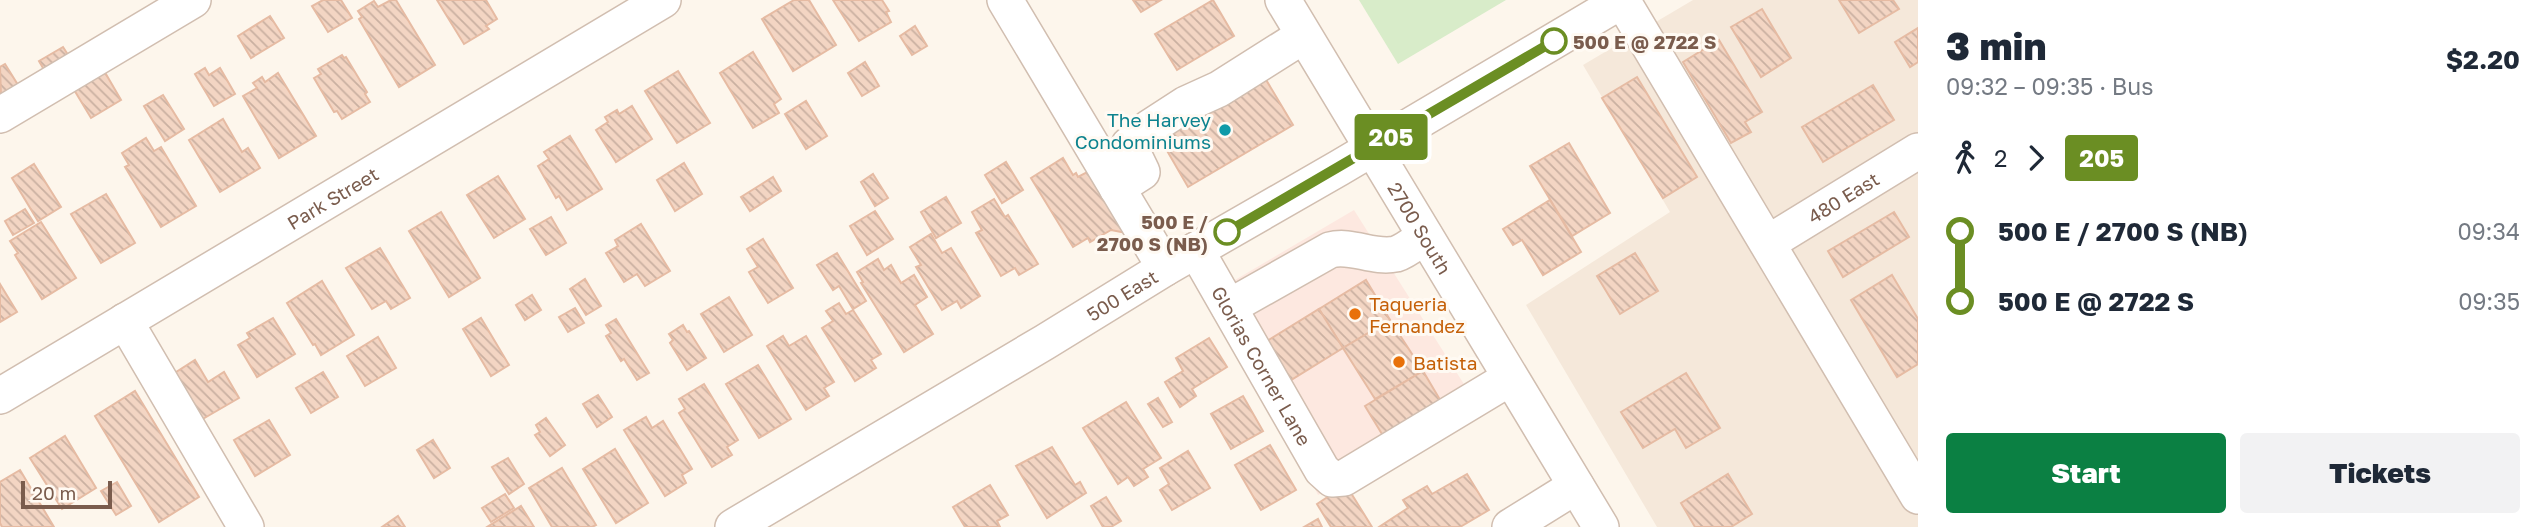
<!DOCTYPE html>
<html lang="en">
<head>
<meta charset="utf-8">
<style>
	:root { --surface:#fff; --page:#f2f2f3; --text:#1f2937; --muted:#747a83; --accent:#0b8043 }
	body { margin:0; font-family:"Golos Text",sans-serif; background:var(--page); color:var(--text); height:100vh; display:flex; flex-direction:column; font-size:26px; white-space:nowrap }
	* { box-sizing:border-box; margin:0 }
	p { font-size:23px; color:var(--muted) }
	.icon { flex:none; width:38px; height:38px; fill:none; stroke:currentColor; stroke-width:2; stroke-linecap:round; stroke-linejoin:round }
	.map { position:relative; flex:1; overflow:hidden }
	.side { display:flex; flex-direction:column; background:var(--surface); width:630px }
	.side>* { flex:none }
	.badge { padding:0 14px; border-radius:5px; font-size:24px; line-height:46px }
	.scale { position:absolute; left:21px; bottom:18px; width:91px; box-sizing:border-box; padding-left:7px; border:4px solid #7a5c4d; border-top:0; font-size:19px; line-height:24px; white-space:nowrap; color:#7a5c4d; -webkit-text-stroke:5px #fffaf3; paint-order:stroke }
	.map>.badge { position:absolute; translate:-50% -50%; box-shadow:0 0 0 4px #fff }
	.legs { display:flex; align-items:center; gap:10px; height:77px; padding:0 28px; font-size:23px }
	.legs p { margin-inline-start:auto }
	.summary { display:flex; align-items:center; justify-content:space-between; height:119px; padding:0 28px }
	h1 { font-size:38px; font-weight:800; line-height:52px }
	.primary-button { display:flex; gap:14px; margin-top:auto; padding:14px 28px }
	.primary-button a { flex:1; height:80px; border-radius:7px; background:var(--accent); color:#fff; font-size:28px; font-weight:800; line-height:80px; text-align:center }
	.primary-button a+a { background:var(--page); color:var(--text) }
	ul { padding:0 28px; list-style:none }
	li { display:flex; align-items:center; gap:24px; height:70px; font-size:26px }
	li i { display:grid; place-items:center; width:10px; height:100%; margin:0 9px; background:currentColor }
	li i::after { content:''; width:18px; height:18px; margin:-9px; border:5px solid; border-radius:50%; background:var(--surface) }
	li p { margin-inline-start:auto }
	li:first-child i { background:linear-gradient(#0000 50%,currentColor 0) }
	li:last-child i { background:linear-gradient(currentColor 50%,#0000 0) }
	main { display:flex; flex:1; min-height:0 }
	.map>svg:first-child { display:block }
</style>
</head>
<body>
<main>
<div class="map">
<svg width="1918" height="527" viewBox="0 0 1918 527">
	<defs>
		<pattern id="building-back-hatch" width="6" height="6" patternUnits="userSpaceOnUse" patternTransform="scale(1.75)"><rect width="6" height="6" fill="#f3d5c3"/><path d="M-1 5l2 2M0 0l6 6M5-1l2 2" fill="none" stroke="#cab0a1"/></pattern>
	</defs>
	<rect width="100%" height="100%" fill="#fdf6ec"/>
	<!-- residential -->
	<polygon fill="#f5e8da" points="1693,0 1918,0 1918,527 1657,527 1526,305 1670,212 1583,65"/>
	<!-- commercial -->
	<polygon fill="#fde8e0" points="1354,210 1474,400 1352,477 1318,495 1278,414 1206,297"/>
	<!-- grass -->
	<polygon fill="#d8ecc9" points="1359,0 1506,0 1398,64"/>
	<!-- building -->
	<g fill="url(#building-back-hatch)" stroke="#e6bba3" stroke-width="2">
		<polygon points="323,0 341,0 352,18 328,32 312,6"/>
		<polygon points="391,0 396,0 435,65 399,87 359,19 362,17 358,11 374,1 378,7"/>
		<polygon points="437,0 486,0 497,19 486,26 489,29 464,44"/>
		<polygon points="794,0 809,0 836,45 793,71 762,19"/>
		<polygon points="833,0 882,0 889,11 886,12 891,22 859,41"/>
		<polygon points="1133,0 1161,0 1141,12"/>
		<polygon points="1213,0 1234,36 1177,70 1155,34"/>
		<polygon points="1839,0 1893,0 1899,9 1859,33"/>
		<polygon points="1762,9 1791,58 1761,77 1731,27"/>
		<polygon points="270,16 284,38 251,58 238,36"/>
		<polygon points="915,26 927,46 912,55 900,36"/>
		<polygon points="1918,28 1918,62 1910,67 1895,42"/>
		<polygon points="1719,40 1762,112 1745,122 1751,132 1731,143 1683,62"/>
		<polygon points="63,47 70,58 46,73 39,61"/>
		<polygon points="753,52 781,99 774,104 779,113 753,128 720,73"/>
		<polygon points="342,55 344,58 346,57 367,92 365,94 370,102 342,119 337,111 334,112 314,78 321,74 318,69"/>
		<polygon points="865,62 879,86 862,96 848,73"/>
		<polygon points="5,64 18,85 1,95 0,67"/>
		<polygon points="205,68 209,75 220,68 235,94 214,106 195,74"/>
		<polygon points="103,69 121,100 91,118 73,88"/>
		<polygon points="678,71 710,123 677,143 645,91"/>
		<polygon points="278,73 316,136 279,158 243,96 257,88 253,83 262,77 265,82"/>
		<polygon points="1262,73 1293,125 1188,187 1158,135"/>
		<polygon points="1637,77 1697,177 1663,198 1602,98"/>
		<polygon points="1873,85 1894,120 1823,162 1802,127"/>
		<polygon points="163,95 184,129 165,141 144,106"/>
		<polygon points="806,101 827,136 806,149 785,114"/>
		<polygon points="632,106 652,139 616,162 596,130 608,122 605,117 617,110 619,114"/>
		<polygon points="223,119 242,152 248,148 260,168 220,192 189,140"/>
		<polygon points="570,136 602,189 567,210 559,196 556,198 538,166 549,159 544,152"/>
		<polygon points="146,138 154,151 161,147 196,206 161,227 125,167 129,165 122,153"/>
		<polygon points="1569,143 1610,213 1572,236 1530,166"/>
		<polygon points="1063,158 1073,175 1076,173 1078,177 1093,169 1132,234 1111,230 1090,242 1088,238 1073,247 1031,178"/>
		<polygon points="1006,162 1023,190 1002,203 985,175"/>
		<polygon points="684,163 702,194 675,211 657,180"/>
		<polygon points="34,164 61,207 38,221 12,178"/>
		<polygon points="873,174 888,198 875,206 861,182"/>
		<polygon points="498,176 525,219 494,238 467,195"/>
		<polygon points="773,177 781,191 750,211 741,197"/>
		<polygon points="106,194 135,243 101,263 71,214"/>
		<polygon points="946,197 961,223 936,238 921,212"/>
		<polygon points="994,199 1005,217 1008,215 1038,264 1019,275 1015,268 1001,276 976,233 982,230 972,212"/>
		<polygon points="1550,200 1581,252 1543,275 1522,240 1513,245 1503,229"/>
		<polygon points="25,209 34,223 13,235 5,221"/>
		<polygon points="875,211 893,239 867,255 850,226"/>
		<polygon points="441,212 480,278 449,297 409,231"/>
		<polygon points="1894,212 1909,237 1843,277 1828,251"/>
		<polygon points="551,217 566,243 546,255 530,229"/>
		<polygon points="41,222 76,278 42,299 15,255 18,253 10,241"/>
		<polygon points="641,224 670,271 645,286 637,274 624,282 606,253 618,246 615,240"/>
		<polygon points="931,234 942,253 951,248 980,296 961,308 957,301 942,310 916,267 921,265 910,247"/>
		<polygon points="763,239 793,288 768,303 749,272 758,267 747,249"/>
		<polygon points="380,248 410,298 391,309 386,301 372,309 346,268"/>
		<polygon points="837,253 866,301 853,309 839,286 833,290 817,265"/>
		<polygon points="1635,253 1658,291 1620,314 1597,276"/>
		<polygon points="878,259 884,270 891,265 901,283 914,275 927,297 915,305 933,334 904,352 861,283 863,282 857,272"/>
		<polygon points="1892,275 1918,319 1918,364 1897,377 1851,300"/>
		<polygon points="585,279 601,306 586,315 570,289"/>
		<polygon points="1366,280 1390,320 1343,348 1319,309"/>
		<polygon points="322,281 354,335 321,355 315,344 313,345 287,303"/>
		<polygon points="0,284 17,312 0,322"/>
		<polygon points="532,295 541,310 525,320 516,305"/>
		<polygon points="729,297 752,335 724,352 701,314"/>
		<polygon points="839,303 846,314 853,310 881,354 871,360 876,368 855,381 822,328 833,321 826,311"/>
		<polygon points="575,308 584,323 568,332 559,317"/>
		<polygon points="1319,309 1343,348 1291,380 1267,341"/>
		<polygon points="273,318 295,354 257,377 238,345 250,338 247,333"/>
		<polygon points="481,318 509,365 491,376 463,329"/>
		<polygon points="616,319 649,373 637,380 624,359 621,361 606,336 611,333 606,325"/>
		<polygon points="1390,320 1423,371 1375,399 1343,348"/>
		<polygon points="683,325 687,332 689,331 706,358 687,370 670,343 673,340 669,334"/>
		<polygon points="783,336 789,346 806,336 834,382 824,388 829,396 806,410 767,346"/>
		<polygon points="378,337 396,368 365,386 347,356"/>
		<polygon points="1209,338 1227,367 1192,389 1196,396 1180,407 1165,382 1183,371 1176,358"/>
		<polygon points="195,360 208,382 224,372 239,398 201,420 173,374"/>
		<polygon points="758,365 791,419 759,438 726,384"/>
		<polygon points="1423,371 1446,410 1388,444 1365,406"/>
		<polygon points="323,372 338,397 311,413 296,388"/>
		<polygon points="1686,373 1720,428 1686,448 1675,429 1643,448 1621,412"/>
		<polygon points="704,384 738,440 727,447 732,455 712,467 679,413 685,409 679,399"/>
		<polygon points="135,391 199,497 159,522 95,416"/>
		<polygon points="598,395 612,417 597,427 583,404"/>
		<polygon points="1243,396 1263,431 1231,449 1211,414"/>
		<polygon points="1158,398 1172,422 1163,427 1148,404"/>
		<polygon points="1126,402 1161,458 1143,469 1148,477 1134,486 1128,477 1118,484 1083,428"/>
		<polygon points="646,417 652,428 663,421 692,469 682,475 686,483 665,496 624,430"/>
		<polygon points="546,418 565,445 550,456 535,435 540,432 536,425"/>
		<polygon points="269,420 290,455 255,476 234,440"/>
		<polygon points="65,436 96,488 62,509 30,458"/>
		<polygon points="433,440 450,468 434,478 417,450"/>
		<polygon points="1270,445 1296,490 1261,510 1235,465"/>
		<polygon points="1052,447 1075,485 1080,482 1086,493 1047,518 1016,466"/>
		<polygon points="615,449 648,503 616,523 583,469"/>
		<polygon points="1188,451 1210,488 1172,510 1160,490 1169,484 1160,468"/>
		<polygon points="508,458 524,484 509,494 492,467"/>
		<polygon points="562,468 596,525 592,527 552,527 529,488"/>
		<polygon points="20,470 54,527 2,527 0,523 0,482"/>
		<polygon points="1467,474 1489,510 1460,527 1379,527 1408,508 1403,500 1427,486 1432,494"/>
		<polygon points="1728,474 1752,514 1731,527 1695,527 1681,503"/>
		<polygon points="117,482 131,506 116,515 101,491"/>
		<polygon points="990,485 1008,515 997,521 1000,527 965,527 953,507"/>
		<polygon points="1346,485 1372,527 1331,527 1317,504"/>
		<polygon points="505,494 514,508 491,522 482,508"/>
		<polygon points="1106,497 1121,521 1111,527 1103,527 1091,506"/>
		<polygon points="521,506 534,527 487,527"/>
		<polygon points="398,516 405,527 382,527"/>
		<polygon points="1318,519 1322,527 1304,527"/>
	</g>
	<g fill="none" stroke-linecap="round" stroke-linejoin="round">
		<!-- minor casing -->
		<g stroke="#d1beb0" stroke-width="38">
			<g id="minor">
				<polyline points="1005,0 1165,268"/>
				<path id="s1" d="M1283 0 1601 527"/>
				<polyline points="1622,0 1918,496"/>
				<polyline points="0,115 193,0"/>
				<polyline points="1117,188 1142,172 1129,145 1149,128 1186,104 1219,89 1303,36"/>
				<path id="s2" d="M1768 243 1918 151"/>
				<path id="s3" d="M1196 250 1322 470 1332 479 1344 478 1510 378"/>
				<path d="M1229 307 1330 250C1352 244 1373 259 1396 254 1406 251 1416 242 1425 236"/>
				<polyline points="125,321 246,527"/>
				<path id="s4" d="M0 396 663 0"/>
				<path id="s5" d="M733 527 1045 342 1165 268 1339 168 1623 0"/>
				<polyline points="1510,527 1576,486"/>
			</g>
		</g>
		<!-- minor -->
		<use href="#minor" stroke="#fff" stroke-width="35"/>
	</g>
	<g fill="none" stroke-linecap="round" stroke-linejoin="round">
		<!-- line-1 casing -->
		<g stroke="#fff" stroke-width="16">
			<polyline id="line-1" points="1227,232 1554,41"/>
		</g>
		<!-- line-1 -->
		<use href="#line-1" stroke="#6b8e23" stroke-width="10"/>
	</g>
	<!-- markers -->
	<g fill="#fff" stroke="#6b8e23" stroke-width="3.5">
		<circle cx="1554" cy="41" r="12"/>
		<circle cx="1227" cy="232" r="12"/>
	</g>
	<circle fill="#0f9aa8" stroke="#fffaf3" stroke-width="2.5" cx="1225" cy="130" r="7"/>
	<g fill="#e8710a" stroke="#fffaf3" stroke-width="2.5">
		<circle cx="1355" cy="314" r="7"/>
		<circle cx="1399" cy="362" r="7"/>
	</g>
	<g text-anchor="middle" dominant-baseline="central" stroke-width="6" stroke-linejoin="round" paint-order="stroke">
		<!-- stop labels -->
		<g font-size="19" font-weight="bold" fill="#7a5c4d" stroke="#fffaf3" text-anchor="start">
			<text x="1573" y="41">500 E @ 2722 S</text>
			<text x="1208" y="221" text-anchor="end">500 E /<tspan x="1208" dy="22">2700 S (NB)</tspan></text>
		</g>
		<!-- culture labels -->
		<g font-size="19" fill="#0d838f" stroke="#fffaf3" text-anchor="end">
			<text x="1211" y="119">The Harvey<tspan x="1211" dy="22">Condominiums</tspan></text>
		</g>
		<!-- street labels -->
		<g font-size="19" fill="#7a5c4d" stroke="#fffaf3">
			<text stroke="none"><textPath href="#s2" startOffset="88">480 East</textPath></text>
			<text stroke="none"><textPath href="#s4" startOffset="387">Park Street</textPath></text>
			<text stroke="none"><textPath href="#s1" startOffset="266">2700 South</textPath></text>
			<text stroke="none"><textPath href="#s5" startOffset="453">500 East</textPath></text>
			<text stroke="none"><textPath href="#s3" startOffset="133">Glorias Corner Lane</textPath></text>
		</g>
		<!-- food labels -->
		<g font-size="19" fill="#c56008" stroke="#fffaf3" text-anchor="start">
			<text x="1369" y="303">Taqueria<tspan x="1369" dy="22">Fernandez</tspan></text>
			<text x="1413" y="362">Batista</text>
		</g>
	</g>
</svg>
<div class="scale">20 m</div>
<b class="badge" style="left:1391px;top:137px;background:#6b8e23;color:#fff">205</b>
</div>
<section class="side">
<div class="summary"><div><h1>3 min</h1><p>09:32 – 09:35 · Bus</p></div><b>$2.20</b></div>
<div class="legs"><svg class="icon" aria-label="walk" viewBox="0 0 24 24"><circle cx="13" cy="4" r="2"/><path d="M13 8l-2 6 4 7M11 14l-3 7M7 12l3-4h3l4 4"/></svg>2<svg class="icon" aria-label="forward" viewBox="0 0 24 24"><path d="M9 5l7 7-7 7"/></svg><b class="badge" style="background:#6b8e23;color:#fff">205</b></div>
<ul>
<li><i style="color:#6b8e23"></i><b>500 E / 2700 S (NB)</b><p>09:34</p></li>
<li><i style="color:#6b8e23"></i><b>500 E @ 2722 S</b><p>09:35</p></li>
</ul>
<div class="primary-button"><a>Start</a><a>Tickets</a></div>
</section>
</main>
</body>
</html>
